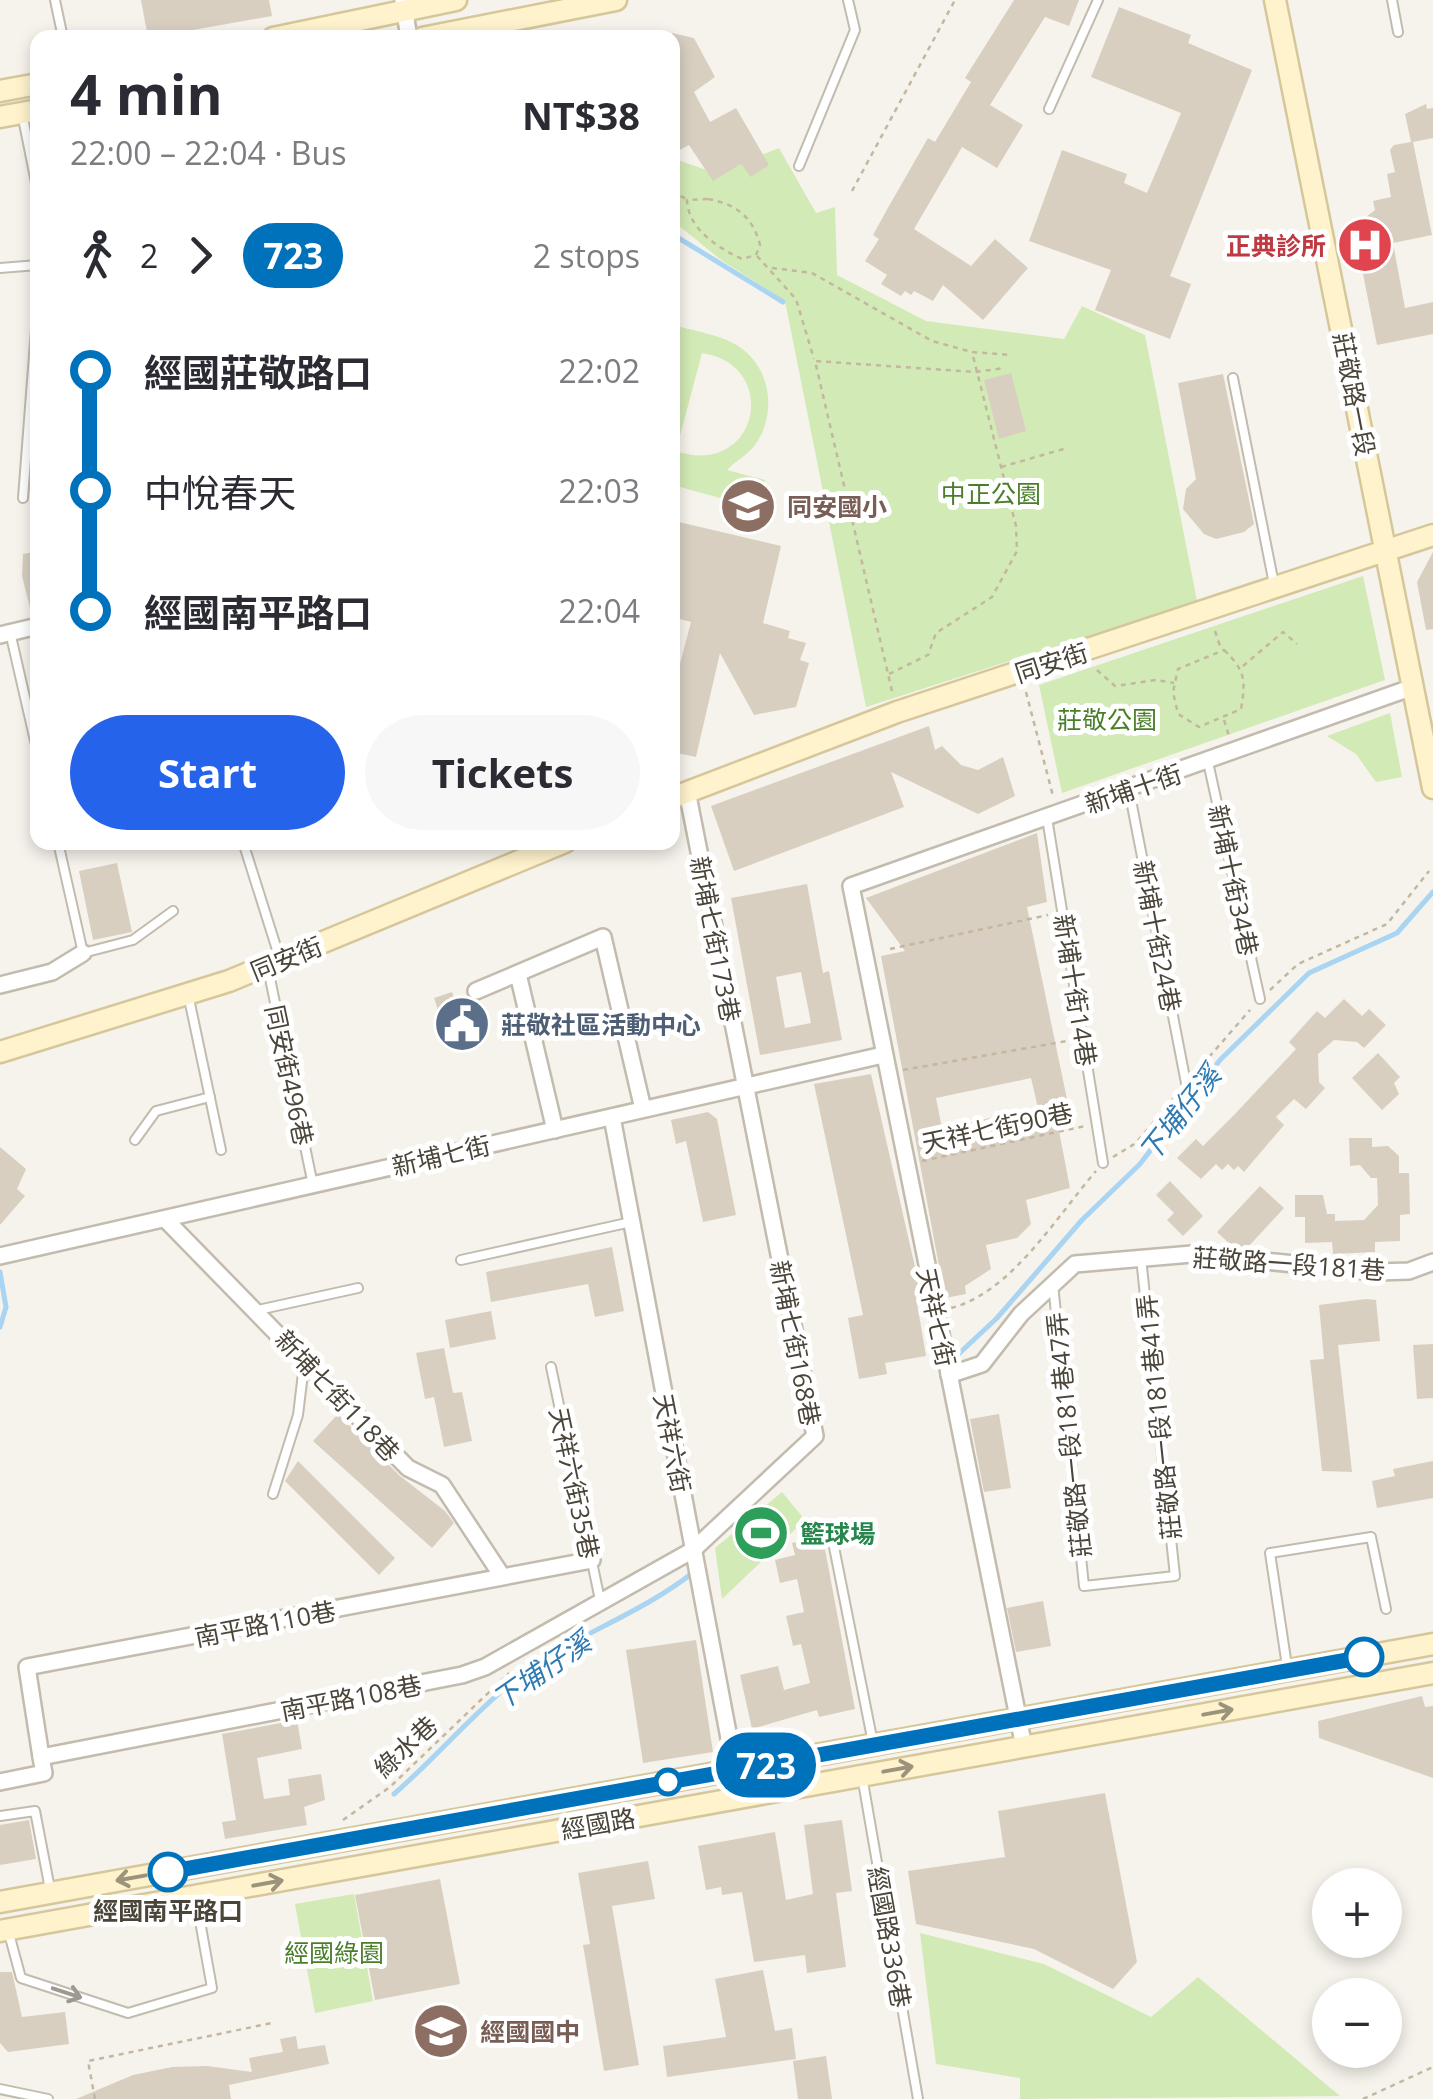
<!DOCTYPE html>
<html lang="en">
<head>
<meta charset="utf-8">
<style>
	:root { --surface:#fff; --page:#f7f7f7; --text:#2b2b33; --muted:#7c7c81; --accent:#2563eb }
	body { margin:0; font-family:"Open Sans","Noto Sans TC",sans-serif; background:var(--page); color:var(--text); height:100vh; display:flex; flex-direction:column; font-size:38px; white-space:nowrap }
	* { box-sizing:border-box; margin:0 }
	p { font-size:32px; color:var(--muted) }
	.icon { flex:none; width:55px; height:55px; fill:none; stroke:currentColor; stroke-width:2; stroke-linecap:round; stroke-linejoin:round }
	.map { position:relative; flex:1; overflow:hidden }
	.details { position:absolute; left:30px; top:30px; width:650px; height:820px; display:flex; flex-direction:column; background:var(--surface); border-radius:20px; box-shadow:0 5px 15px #0003 }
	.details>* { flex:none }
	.badge { padding:0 20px; border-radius:32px; font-size:35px; line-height:65px }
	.tools { position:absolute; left:1312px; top:1868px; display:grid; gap:20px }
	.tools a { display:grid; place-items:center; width:90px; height:90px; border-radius:50%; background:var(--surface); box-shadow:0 5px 15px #0003; font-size:50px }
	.map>.badge { position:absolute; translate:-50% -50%; box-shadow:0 0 0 5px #fff }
	.legs { display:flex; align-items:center; gap:15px; height:110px; padding:0 40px; font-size:32px }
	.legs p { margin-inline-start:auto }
	.head { display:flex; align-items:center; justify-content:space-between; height:170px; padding:0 40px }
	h1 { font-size:55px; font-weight:700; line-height:75px }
	.button { display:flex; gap:20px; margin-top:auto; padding:20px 40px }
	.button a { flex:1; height:115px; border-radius:60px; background:var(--accent); color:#fff; font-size:40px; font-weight:700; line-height:115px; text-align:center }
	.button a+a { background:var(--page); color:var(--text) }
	ul { padding:0 40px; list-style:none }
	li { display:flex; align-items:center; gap:35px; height:120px; font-size:38px }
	li i { display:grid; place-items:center; width:15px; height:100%; margin:0 12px; background:currentColor }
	li i::after { content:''; width:25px; height:25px; margin:-12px; border:8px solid; border-radius:50%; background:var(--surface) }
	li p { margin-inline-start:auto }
	li:first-child i { background:linear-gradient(#0000 50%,currentColor 0) }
	li:last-child i { background:linear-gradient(currentColor 50%,#0000 0) }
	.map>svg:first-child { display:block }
</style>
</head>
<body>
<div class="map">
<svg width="1433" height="2099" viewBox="0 0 1433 2099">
	<rect width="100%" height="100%" fill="#f6f3ec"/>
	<!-- green -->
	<g fill="#d2eab5" fill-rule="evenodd">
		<polygon points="779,148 816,213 835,207 837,275 926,321 1064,339 1082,306 1145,335 1197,601 866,707 785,301 721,260 673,221 672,158 715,173"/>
		<path d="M672 325C692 330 715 334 733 343 770 362 779 412 755 445 747 456 735 461 727 470L765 480 756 508 673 485ZM702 353C782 365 758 479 676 451Z"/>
		<polygon points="1363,576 1385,680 1062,793 1039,685"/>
		<polygon points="1390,713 1402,777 1376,782 1356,754 1327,736"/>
		<polygon points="782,1492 805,1520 722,1599 715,1548"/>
		<polygon points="354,1894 373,2001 315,2013 295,1904"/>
		<polygon points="920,1933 1044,1964 1151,2017 1198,1977 1340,2096 1020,2099 1020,2078 936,2064"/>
	</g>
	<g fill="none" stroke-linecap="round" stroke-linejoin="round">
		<!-- stream -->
		<g stroke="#a9d4f2" stroke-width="5">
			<polyline points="672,234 783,302"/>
			<polyline points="0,1272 6,1307 0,1327"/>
			<polyline points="949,1363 997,1318 1082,1220 1140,1164 1220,1060 1309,973 1397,933 1433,892"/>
			<path d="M394 1794C446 1749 490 1692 549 1656 597 1627 650 1607 695 1571"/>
		</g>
	</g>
	<!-- building -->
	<g fill="#d8cfc1" fill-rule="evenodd">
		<polygon points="141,0 269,0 272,16 148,38"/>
		<polygon points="1014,0 1079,0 1069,26 1045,17 990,105 1023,125 997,168 962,147 914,229 971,266 995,239 1028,268 983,320 943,285 933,301 914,291 911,295 905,291 901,296 881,284 887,275 865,261 879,239 873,235 889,206 928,138 935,142 971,82 965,78"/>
		<polygon points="1119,7 1191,35 1188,43 1252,70 1170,276 1191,284 1170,339 1095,310 1111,270 1029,241 1062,150 1127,174 1124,183 1147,193 1181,113 1091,77"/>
		<polygon points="672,33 694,38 715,77 694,92 710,122 736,108 769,165 751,177 741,164 713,181 689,145 672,154"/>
		<polygon points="1426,104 1427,109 1433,108 1433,138 1413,142 1432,235 1393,243 1405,308 1433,302 1433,334 1377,345 1355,233 1363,231 1366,217 1375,210 1373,201 1391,197 1387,174 1395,172 1390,150 1394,145 1411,142 1405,114"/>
		<polygon points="1011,373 1026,431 999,439 984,380"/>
		<polygon points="1223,374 1254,524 1244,532 1216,539 1204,534 1183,509 1186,489 1196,479 1178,383"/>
		<polygon points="679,522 781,546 763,623 790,631 788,638 806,643 800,660 809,663 796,707 754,715 720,653 696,757 672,752 672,694 691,622 672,617 672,551"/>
		<polygon points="38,551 38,615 32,616 22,576 23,554"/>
		<polygon points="1433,552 1433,629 1426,630 1417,582"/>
		<polygon points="929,726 935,750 942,746 961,765 978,770 1003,757 1015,796 978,814 891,772 904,807 734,871 711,806"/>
		<path d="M1037 833 1047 902 1027 907 1073 1128 1059 1131 1070 1188 1026 1200 1031 1224 1017 1238 986 1245 991 1269 965 1286 966 1294 945 1298 881 956 905 951 866 898ZM1031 1078 1038 1108 942 1128 936 1098Z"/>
		<polygon points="117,863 132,932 93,940 79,871"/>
		<path d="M807 884 823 973 829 971 842 1040 760 1055 731 898ZM801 972 811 1023 785 1028 776 977Z"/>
		<polygon points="452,992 456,1004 474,1002 484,1033 450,1045 434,998"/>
		<polygon points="1344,999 1362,1016 1369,1009 1386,1025 1364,1048 1357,1042 1334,1040 1318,1054 1319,1082 1325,1088 1306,1109 1294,1099 1276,1117 1284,1125 1244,1172 1238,1166 1234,1170 1228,1164 1222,1170 1216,1164 1201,1179 1177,1158 1196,1139 1203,1146 1236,1113 1296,1049 1289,1042 1317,1011 1325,1018"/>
		<polygon points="1378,1053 1400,1077 1394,1083 1399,1094 1382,1110 1352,1078"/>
		<polygon points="871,1074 923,1302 917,1303 926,1356 885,1363 887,1374 859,1379 848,1318 863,1315 814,1084"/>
		<polygon points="708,1112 717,1119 736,1215 703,1222 686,1141 676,1144 671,1120"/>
		<polygon points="1349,1138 1372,1138 1372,1147 1388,1146 1399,1156 1399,1173 1409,1173 1410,1214 1400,1215 1400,1241 1375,1242 1375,1252 1333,1254 1332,1242 1305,1243 1305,1217 1295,1217 1295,1195 1323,1195 1327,1214 1335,1214 1335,1221 1364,1220 1378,1205 1377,1178 1371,1178 1360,1165 1350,1166"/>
		<polygon points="0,1147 26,1169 17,1189 25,1196 0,1225"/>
		<polygon points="1170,1181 1203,1216 1183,1236 1167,1220 1174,1213 1156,1195"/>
		<polygon points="1260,1186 1284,1208 1248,1247 1233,1247 1217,1232"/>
		<polygon points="612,1247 624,1311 595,1317 588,1284 491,1302 486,1272"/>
		<polygon points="1366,1299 1376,1300 1380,1341 1338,1345 1352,1472 1322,1471 1310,1360 1324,1359 1319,1305"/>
		<polygon points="491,1311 496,1339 450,1348 445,1320"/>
		<polygon points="1433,1344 1433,1398 1417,1399 1413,1345"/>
		<polygon points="444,1348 453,1393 462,1392 472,1441 444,1447 434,1397 425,1399 416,1353"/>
		<polygon points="338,1414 400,1476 445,1511 454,1523 432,1548 313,1441"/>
		<polygon points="999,1414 1011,1488 984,1492 970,1419"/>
		<polygon points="298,1461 395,1558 379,1575 285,1481"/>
		<polygon points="1433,1461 1433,1498 1377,1508 1372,1481 1395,1476 1393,1469"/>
		<polygon points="806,1540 808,1548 824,1544 855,1709 819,1717 817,1710 752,1729 740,1675 778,1666 784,1690 810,1683 801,1644 793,1646 786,1616 804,1612 797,1579 780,1583 775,1560 795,1555 792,1543"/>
		<polygon points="1043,1601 1051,1646 1016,1652 1007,1608"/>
		<polygon points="696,1640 713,1752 643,1763 626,1650"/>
		<polygon points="1422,1696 1425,1707 1433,1706 1433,1778 1319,1738 1318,1721"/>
		<polygon points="297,1720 302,1749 257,1758 264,1799 290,1795 288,1779 321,1774 325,1800 304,1807 307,1825 225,1839 222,1822 236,1820 222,1734"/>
		<polygon points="1105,1793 1137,1962 1113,1989 1034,1949 916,1924 908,1871 1005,1857 998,1811"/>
		<polygon points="29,1820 36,1859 0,1865 0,1825"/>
		<polygon points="842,1820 852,1891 836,1893 846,1967 807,1973 805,1955 754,1962 742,1892 722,1895 721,1887 706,1890 698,1846 775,1832 786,1900 813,1894 804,1825"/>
		<polygon points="648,1861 655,1899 612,1906 639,2065 604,2071 583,1945 590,1944 578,1873"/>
		<polygon points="440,1879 460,1984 375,2000 355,1895"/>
		<polygon points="763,1970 775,2031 792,2028 796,2059 667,2077 663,2046 726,2037 715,1979"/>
		<polygon points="0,1972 12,1972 22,2017 65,2012 69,2044 8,2052 0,2043"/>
		<polygon points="296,2036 298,2049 325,2045 329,2064 229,2085 231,2099 76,2099 133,2075 172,2067 207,2066 252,2072 249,2058 283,2052 280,2039"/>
		<polygon points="826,2056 832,2099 798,2099 793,2061"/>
	</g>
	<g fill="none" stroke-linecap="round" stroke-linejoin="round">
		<!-- lane casing -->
		<g stroke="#c2bbae" stroke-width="12">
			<g id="lane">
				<polyline points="55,0 63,38"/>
				<polyline points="1392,0 1398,32"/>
				<polyline points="1049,109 1098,0"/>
				<polyline points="22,113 38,193"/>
				<polyline points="799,166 855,30 848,0"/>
				<polyline points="0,268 38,265"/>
				<polyline points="1233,378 1274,584"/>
				<polyline points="23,498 38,303"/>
				<polyline points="10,632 38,754"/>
				<polyline points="1208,762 1260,999"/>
				<polyline points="1129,790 1186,1083"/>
				<polyline points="1047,818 1103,1163"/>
				<polyline points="58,842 83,953 133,940 173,911"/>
				<polyline points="243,842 279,956"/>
				<polyline points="268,969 313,1185"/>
				<polyline points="188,994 221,1150"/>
				<polyline points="135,1140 156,1111 210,1097"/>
				<polyline points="461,1260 631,1222"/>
				<polyline points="1053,1284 1084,1586 1175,1576 1141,1258"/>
				<polyline points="258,1310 358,1288"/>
				<polyline points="551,1367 600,1600"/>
				<polyline points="273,1494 298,1415 304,1365"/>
				<polyline points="831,1532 873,1743"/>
				<polyline points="1287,1666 1270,1553 1371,1537 1386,1609"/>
				<polyline points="862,1776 918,2099"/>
				<polyline points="0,1816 35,1811 50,1889"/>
				<polyline points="8,1930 21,1978 128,2013 212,1988 196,1899"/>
				<polyline points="0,2089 48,2099"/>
			</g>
		</g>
		<!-- street casing -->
		<g stroke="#c2bbae" stroke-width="20">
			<g id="street">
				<polyline points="403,0 409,38"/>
				<polyline points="0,635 38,626"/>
				<polyline points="518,974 555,1130"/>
				<polyline points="0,985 52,972 83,953"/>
				<polyline points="476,991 603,937 643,1109"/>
				<polyline points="612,1117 735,1770"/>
				<polyline points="165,1219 408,1468 442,1485 502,1576"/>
				<polyline points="0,1256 883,1055"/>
				<polyline points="949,1375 982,1364 1021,1314 1075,1264 1192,1254 1377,1272 1409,1271 1433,1262"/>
				<polyline points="1024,1747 851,886 1413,687"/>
				<polyline points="41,1757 27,1667 592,1560"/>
				<polyline points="0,1782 44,1773 41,1757 462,1675 485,1667 693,1550 815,1436 687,791"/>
			</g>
		</g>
		<!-- secondary casing -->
		<g stroke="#d6c79b" stroke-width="25">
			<g id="secondary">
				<polyline points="1275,0 1433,788"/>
				<polyline points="273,38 456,0"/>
				<polyline points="422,38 616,0"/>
				<polyline points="0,91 38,84"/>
				<polyline points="0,117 38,110"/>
				<polyline points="672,798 897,712 1433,535"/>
				<polyline points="0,1052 229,981 565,842"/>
				<polyline points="0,1902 1433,1644"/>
				<polyline points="0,1931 1433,1673"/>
			</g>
		</g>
		<!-- path -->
		<g stroke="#c4b79f" stroke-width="2.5" stroke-dasharray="5 5" stroke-linecap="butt">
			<polyline points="672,191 686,199"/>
			<polyline points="852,191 955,0"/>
			<path d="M708 199C736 204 753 217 760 245L756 255 742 259C718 248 688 229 687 200Z"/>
			<polyline points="757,256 796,299 814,359"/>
			<polyline points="772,268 812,273 932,341 972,352 1012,355"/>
			<polyline points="1001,467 1067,448"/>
			<polyline points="1215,631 1221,649"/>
			<path d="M1224 650C1245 670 1246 680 1241 709L1199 727 1178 714 1173 692 1178 669Z"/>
			<polyline points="1243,666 1283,632 1297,644"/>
			<polyline points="1097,670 1115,686 1156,680 1174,683"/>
			<polyline points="889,674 928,655 936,633 992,597 1017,551 1016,526 972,352"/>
			<polyline points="892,691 815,361 975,372 1005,368"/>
			<polyline points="1026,692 1053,796"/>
			<polyline points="1224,720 1229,736"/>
			<polyline points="890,949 1048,915"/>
			<polyline points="1270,990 1298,964 1387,924 1429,871"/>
			<polyline points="903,1070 1067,1041"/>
			<polyline points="1196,1072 1250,1010"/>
			<polyline points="1113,1157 1136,1143 1178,1093"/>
			<polyline points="922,1161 1085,1126"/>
			<path d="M951 1308C1011 1293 1057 1216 1096 1171"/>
			<polyline points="343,1820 390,1787 509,1673"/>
			<polyline points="95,2099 88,2061 272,2023"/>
			<polyline points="1363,2099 1433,2067"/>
		</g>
		<!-- lane -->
		<use href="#lane" stroke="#fff" stroke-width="8"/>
		<!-- street -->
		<use href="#street" stroke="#fff" stroke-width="15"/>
		<!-- secondary -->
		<use href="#secondary" stroke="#fff3cd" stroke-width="20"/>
	</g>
	<!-- one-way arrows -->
	<defs><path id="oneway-shaft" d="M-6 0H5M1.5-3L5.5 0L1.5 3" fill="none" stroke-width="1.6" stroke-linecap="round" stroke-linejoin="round" transform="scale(2.5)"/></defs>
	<g stroke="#9c937c">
		<use href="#oneway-shaft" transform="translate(1218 1712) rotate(-10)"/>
		<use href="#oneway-shaft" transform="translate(898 1769) rotate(-10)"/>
		<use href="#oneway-shaft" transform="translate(131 1878) rotate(170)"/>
		<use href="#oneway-shaft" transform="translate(268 1883) rotate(-10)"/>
	</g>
	<use stroke="#9c9892" href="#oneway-shaft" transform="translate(67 1993) rotate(18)"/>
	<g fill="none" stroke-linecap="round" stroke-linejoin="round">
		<!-- line-1 casing -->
		<g stroke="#fff" stroke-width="22">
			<polyline id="line-1" points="168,1872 1364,1657"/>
		</g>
		<!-- line-1 -->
		<use href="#line-1" stroke="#0072bc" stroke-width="15"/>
	</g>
	<!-- icons -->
	<defs>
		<g id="hospital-disc" transform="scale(2.875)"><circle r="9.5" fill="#e0444e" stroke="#fff"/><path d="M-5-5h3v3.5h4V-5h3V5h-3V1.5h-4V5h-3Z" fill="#fff"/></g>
		<g id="school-disc" transform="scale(2.875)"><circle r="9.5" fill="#8d6e63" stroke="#fff"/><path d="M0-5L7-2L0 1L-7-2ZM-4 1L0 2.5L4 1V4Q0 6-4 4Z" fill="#fff"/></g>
		<g id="civic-disc" transform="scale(2.875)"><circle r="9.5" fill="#5c6f8a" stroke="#fff"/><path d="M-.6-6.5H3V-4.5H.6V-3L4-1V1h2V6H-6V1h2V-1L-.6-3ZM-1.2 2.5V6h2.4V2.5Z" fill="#fff"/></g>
		<g id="stadium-disc" transform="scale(2.875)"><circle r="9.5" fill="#2e9e5b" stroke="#fff"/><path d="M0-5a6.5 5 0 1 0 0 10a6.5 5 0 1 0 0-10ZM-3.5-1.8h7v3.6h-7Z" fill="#fff"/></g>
	</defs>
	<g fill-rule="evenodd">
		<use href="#hospital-disc" x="1365" y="245"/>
		<use href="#school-disc" x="748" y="506"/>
		<use href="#civic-disc" x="462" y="1024"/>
		<use href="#stadium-disc" x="761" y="1533"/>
		<use href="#school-disc" x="441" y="2031"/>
	</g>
	<!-- markers -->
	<g fill="#fff" stroke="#0072bc" stroke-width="5">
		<circle cx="1364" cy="1657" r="18"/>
		<circle cx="668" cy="1782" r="12"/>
		<circle cx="168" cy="1872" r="18"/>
	</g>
	<g text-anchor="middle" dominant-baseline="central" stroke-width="10" stroke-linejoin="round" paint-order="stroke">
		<!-- health labels -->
		<g font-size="25" font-weight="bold" fill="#be3a42" stroke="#fff" text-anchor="end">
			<text x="1326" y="245">正典診所</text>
		</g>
		<!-- street labels -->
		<g font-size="25" fill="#4b4439" stroke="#fff">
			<text transform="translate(1355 394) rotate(79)">莊敬路一段</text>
			<text transform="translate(1051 662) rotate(-18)">同安街</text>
			<text transform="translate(1133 788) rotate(-19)">新埔十街</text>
			<text transform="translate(1234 880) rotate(78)">新埔十街34巷</text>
			<text transform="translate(1158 936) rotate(79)">新埔十街24巷</text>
			<text transform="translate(716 939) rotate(79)">新埔七街173巷</text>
			<text transform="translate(286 958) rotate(-22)">同安街</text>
			<text transform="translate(1076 990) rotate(81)">新埔十街14巷</text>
			<text transform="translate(290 1075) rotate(78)">同安街496巷</text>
			<text transform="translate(997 1127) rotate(-12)">天祥七街90巷</text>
			<text transform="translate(441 1155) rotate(-13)">新埔七街</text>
			<text transform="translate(1289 1263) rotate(4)">莊敬路一段181巷</text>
			<text transform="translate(937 1317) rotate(78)">天祥七街</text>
			<text transform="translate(796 1343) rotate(79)">新埔七街168巷</text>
			<text transform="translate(338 1395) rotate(47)">新埔七街118巷</text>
			<text transform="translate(1158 1417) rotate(-96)">莊敬路一段181巷41弄</text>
			<text transform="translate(1068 1435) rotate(-96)">莊敬路一段181巷47弄</text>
			<text transform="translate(673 1443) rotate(79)">天祥六街</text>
			<text transform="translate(575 1483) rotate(78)">天祥六街35巷</text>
			<text transform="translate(265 1623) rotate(-11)">南平路110巷</text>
			<text transform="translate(351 1697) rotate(-11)">南平路108巷</text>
			<text transform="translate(405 1746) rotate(-43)">綠水巷</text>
			<text transform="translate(598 1823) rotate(-10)">經國路</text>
			<text transform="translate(890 1937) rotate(80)">經國路336巷</text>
		</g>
		<!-- park labels -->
		<g font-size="25" fill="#4a7f2a" stroke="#fff">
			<text x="991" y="493">中正公園</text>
			<text x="1107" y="719">莊敬公園</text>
			<text x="334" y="1952">經國綠園</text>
		</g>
		<!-- education labels -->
		<g font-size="25" font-weight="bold" fill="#785e54" stroke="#fff" text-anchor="start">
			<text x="787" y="506">同安國小</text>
			<text x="480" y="2031">經國國中</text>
		</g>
		<!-- service labels -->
		<g font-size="25" font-weight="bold" fill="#4e5e75" stroke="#fff" text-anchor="start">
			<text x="501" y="1024">莊敬社區活動中心</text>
		</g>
		<!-- leisure labels -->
		<g font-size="25" font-weight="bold" fill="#27864d" stroke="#fff" text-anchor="start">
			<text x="800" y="1533">籃球場</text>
		</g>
		<!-- stop labels -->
		<g font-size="25" font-weight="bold" fill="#4b4439" stroke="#fff">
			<text x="168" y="1910">經國南平路口</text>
		</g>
		<!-- water labels -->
		<g font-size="28" font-style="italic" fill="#2e7ab2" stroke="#fff">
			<text transform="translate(1179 1113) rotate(-52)">下埔仔溪</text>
			<text transform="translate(541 1670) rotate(-35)">下埔仔溪</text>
		</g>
	</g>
</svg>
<div class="tools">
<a>+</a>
<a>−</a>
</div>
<b class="badge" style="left:766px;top:1765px;background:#0072bc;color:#fff">723</b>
<section class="details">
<div class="head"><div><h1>4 min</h1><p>22:00 – 22:04 · Bus</p></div><b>NT$38</b></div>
<div class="legs"><svg class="icon" aria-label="walk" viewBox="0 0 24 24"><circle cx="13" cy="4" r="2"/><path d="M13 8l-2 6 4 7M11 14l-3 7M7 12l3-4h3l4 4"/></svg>2<svg class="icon" aria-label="forward" viewBox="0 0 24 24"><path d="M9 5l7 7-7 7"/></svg><b class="badge" style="background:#0072bc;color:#fff">723</b><p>2 stops</p></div>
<ul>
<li><i style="color:#0072bc"></i><b>經國莊敬路口</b><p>22:02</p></li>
<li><i style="color:#0072bc"></i><span>中悅春天</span><p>22:03</p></li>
<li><i style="color:#0072bc"></i><b>經國南平路口</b><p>22:04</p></li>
</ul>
<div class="button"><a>Start</a><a>Tickets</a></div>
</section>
</div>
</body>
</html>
